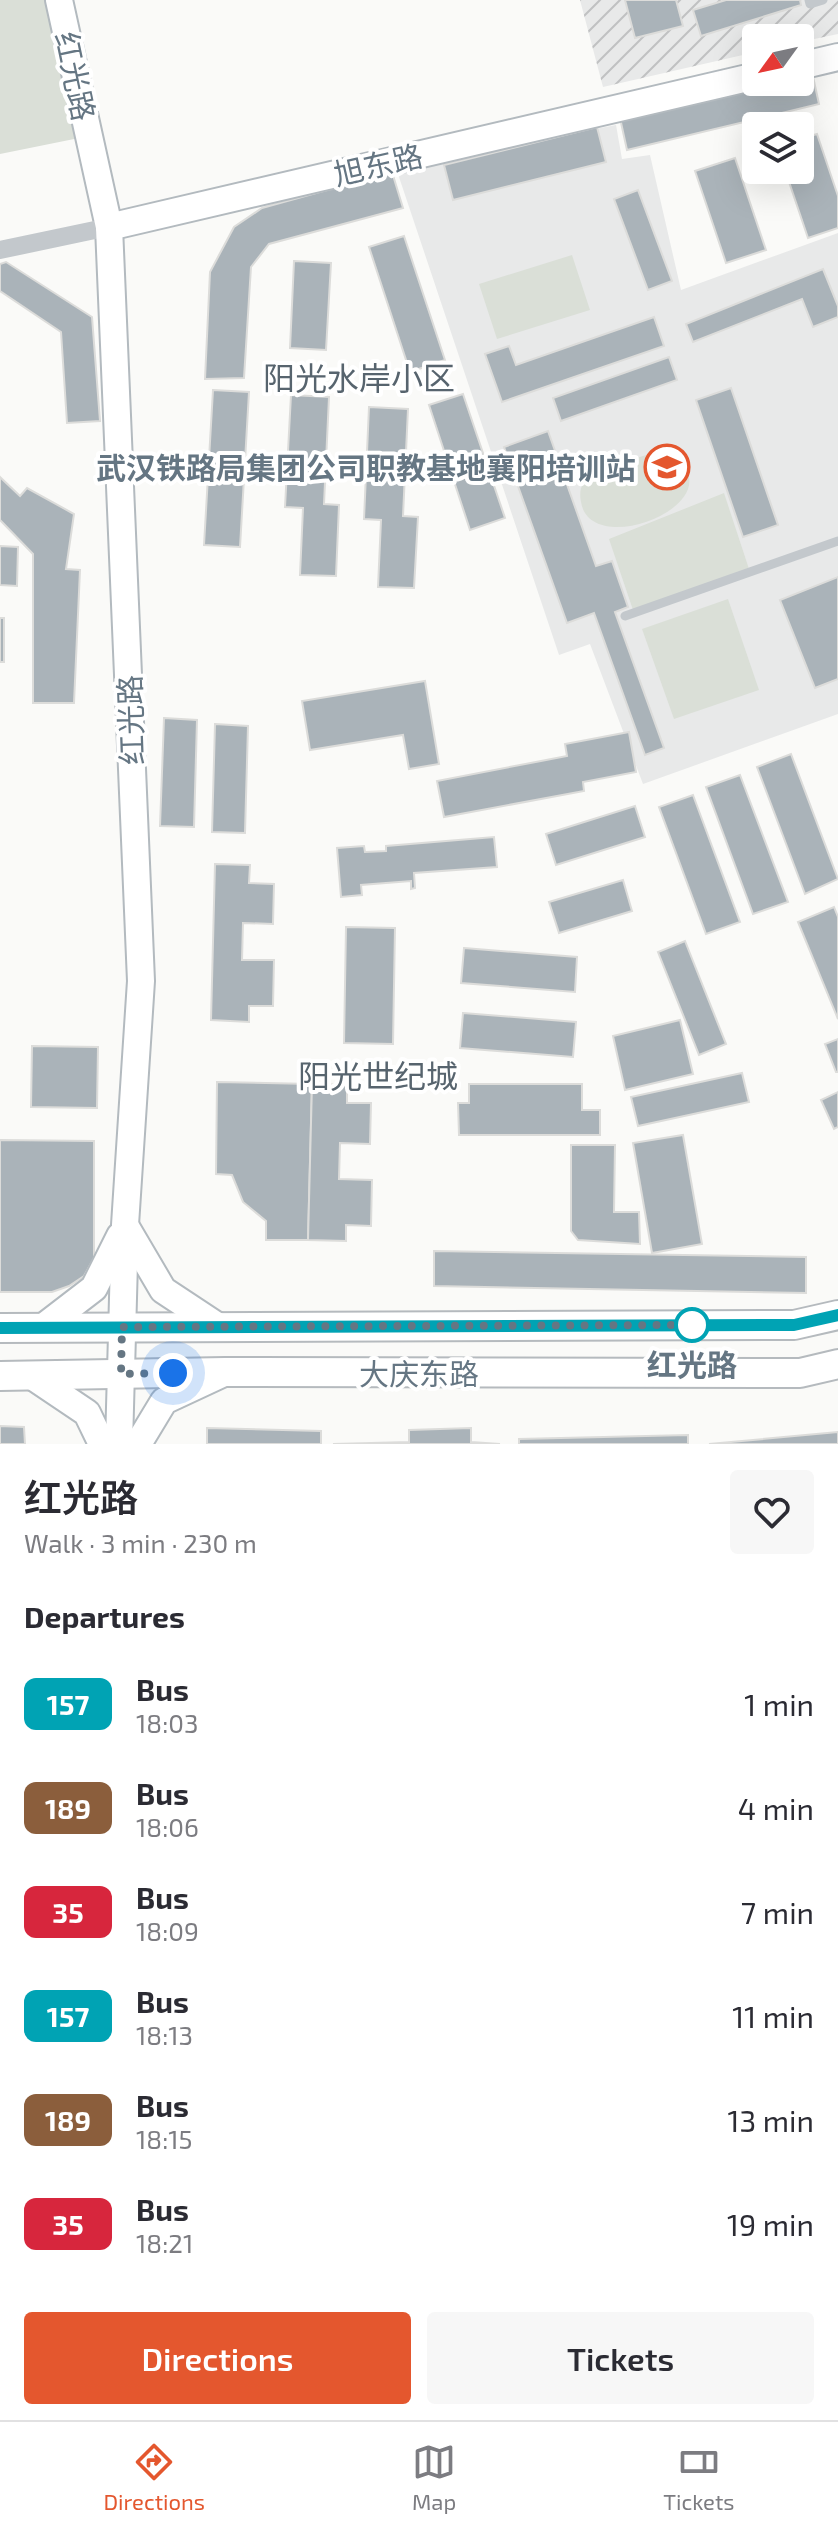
<!DOCTYPE html>
<html lang="en">
<head>
<meta charset="utf-8">
<style>
	:root { --surface:#fff; --page:#f7f7f7; --text:#2b2b33; --muted:#7c7c81; --line:#e1e1e2; --accent:#e4572e }
	body { margin:0; font-family:"Exo 2","Noto Sans SC",sans-serif; background:var(--page); color:var(--text); height:100vh; display:flex; flex-direction:column; font-size:30px; white-space:nowrap }
	* { box-sizing:border-box; margin:0 }
	p { font-size:26px; color:var(--muted) }
	.icon { flex:none; width:44px; height:44px; fill:none; stroke:currentColor; stroke-width:2; stroke-linecap:round; stroke-linejoin:round }
	.map { position:relative; height:1444px; overflow:hidden }
	.side { display:flex; flex-direction:column; background:var(--surface); flex:1 }
	.side>* { flex:none }
	.badge { padding:0 16px; border-radius:12px; font-size:28px; line-height:52px }
	.needle { width:52px; rotate:237deg }
	.tools { position:absolute; left:742px; top:24px; display:grid; gap:16px }
	.tools a { display:grid; place-items:center; width:72px; height:72px; border-radius:8px; background:var(--surface); box-shadow:0 8px 32px #0002; font-size:40px }
	.you { position:absolute; width:40px; height:40px; margin:-20px; border:6px solid #fff; border-radius:50%; background:#1a73e8; box-shadow:0 0 0 12px #1a73e833 }
	.map>.badge { position:absolute; translate:-50% -50%; box-shadow:0 0 0 4px #fff }
	h2 { padding:0 24px; font-size:30px; line-height:72px }
	.round { display:grid; place-items:center; flex:none; width:84px; height:84px; border-radius:8px; background:var(--page) }
	.headline { display:flex; align-items:center; justify-content:space-between; height:136px; padding:0 24px }
	h1 { font-size:38px; font-weight:600; line-height:60px }
	.cta { display:flex; gap:16px; margin-top:auto; padding:16px 24px }
	.cta a { flex:1; height:92px; border-radius:8px; background:var(--accent); color:#fff; font-size:32px; font-weight:600; line-height:92px; text-align:center }
	.cta a+a { background:var(--page); color:var(--text) }
	ul { padding:0; list-style:none }
	li { display:flex; align-items:center; gap:24px; height:104px; padding:0 24px }
	li div { flex:1 }
	li b { display:block; font-size:30px }
	li em { font-style:normal }
	li .badge { min-width:88px; font-weight:700; text-align:center }
	.menu { display:flex; justify-content:space-around; align-items:center; height:112px; border-top:2px solid var(--line); background:var(--surface); font-size:22px; color:var(--muted) }
	.menu a { display:grid; justify-items:center; gap:4px }
	.menu .current { color:var(--accent) }
	.map>svg:first-child { display:block }
</style>
</head>
<body>
<div class="map">
<svg width="838" height="1444" viewBox="0 0 838 1444">
	<defs>
		<pattern id="industrial-furrows" width="10" height="10" patternUnits="userSpaceOnUse" patternTransform="scale(2)"><rect width="10" height="10" fill="#e8e9e9"/><path d="M-1 1l2-2M0 10L10 0M9 11l2-2" fill="none" stroke="#c0c1c2"/></pattern>
	</defs>
	<rect width="100%" height="100%" fill="#fafaf8"/>
	<!-- built -->
	<polygon fill="#e8e9e9" points="616,125 622,159 650,155 681,290 838,233 838,714 643,784 590,644 559,655 396,168"/>
	<!-- industrial -->
	<polygon fill="url(#industrial-furrows)" points="580,0 838,0 838,34 800,42 800,38 756,38 756,52 603,87"/>
	<!-- green -->
	<g fill="#dadfd7">
		<polygon points="0,0 59,0 89,136 0,154"/>
		<polygon points="572,255 590,310 497,339 479,284"/>
		<path d="M664 450C750 497 591 564 581 502 578 488 584 479 594 470Z"/>
		<polygon points="724,493 750,572 634,613 609,539"/>
		<polygon points="728,599 759,690 674,719 642,629"/>
	</g>
	<!-- building -->
	<g fill="#aab3b9" stroke="#dcdcda" stroke-width="2">
		<polygon points="625,0 676,0 683,26 635,38"/>
		<polygon points="726,0 800,0 801,5 701,36 693,10"/>
		<polygon points="812,72 819,104 627,150 620,118 771,82 800,82 800,75"/>
		<polygon points="597,127 606,162 453,200 444,165"/>
		<polygon points="817,134 838,196 838,228 808,238 785,170 800,170 800,139"/>
		<polygon points="735,158 766,250 726,263 695,171"/>
		<polygon points="392,172 403,208 269,244 251,267 244,378 205,379 210,272 234,227 262,208"/>
		<polygon points="638,190 672,281 648,290 614,199"/>
		<polygon points="404,236 445,360 410,372 369,247"/>
		<polygon points="294,261 331,263 326,350 290,348"/>
		<polygon points="6,262 92,317 100,421 67,423 61,332 0,291 0,264"/>
		<polygon points="823,269 838,306 838,317 813,327 802,299 693,342 686,324"/>
		<polygon points="654,317 664,346 502,402 485,354 509,346 516,365"/>
		<polygon points="669,357 677,380 561,421 553,398"/>
		<polygon points="731,388 778,525 743,537 696,400"/>
		<polygon points="213,390 249,392 240,547 204,545"/>
		<polygon points="463,394 505,518 470,530 429,405"/>
		<polygon points="291,395 329,397 324,504 339,505 336,576 300,575 303,508 285,507"/>
		<polygon points="369,407 408,409 403,516 418,517 414,588 378,587 381,520 364,519"/>
		<polygon points="548,431 596,566 612,561 628,607 615,612 664,748 645,755 594,613 567,623 504,447"/>
		<polygon points="0,477 20,496 27,488 74,514 66,569 80,570 74,703 33,703 33,554 0,520"/>
		<polygon points="0,546 18,547 17,586 0,585"/>
		<polygon points="838,577 838,679 815,688 780,600"/>
		<rect x="0" y="618" width="4" height="44"/>
		<polygon points="425,681 439,764 409,769 403,735 310,750 302,701"/>
		<polygon points="164,718 197,720 194,827 160,826"/>
		<polygon points="215,724 248,726 245,833 212,832"/>
		<polygon points="629,732 636,772 583,782 584,791 444,817 437,781 567,756 565,744"/>
		<polygon points="791,754 838,879 805,894 757,767"/>
		<polygon points="740,775 788,902 753,914 706,787"/>
		<polygon points="693,795 740,922 706,934 659,807"/>
		<polygon points="635,806 645,837 556,865 546,834"/>
		<polygon points="494,837 497,867 414,873 415,888 411,889 411,881 361,885 362,895 341,897 337,848 364,846 365,852 386,851 386,846"/>
		<polygon points="215,864 250,865 249,883 274,884 273,924 243,923 242,960 274,960 273,1006 249,1006 249,1022 211,1020"/>
		<polygon points="623,880 632,911 559,933 549,902"/>
		<polygon points="834,907 838,917 838,1019 798,922"/>
		<polygon points="346,927 395,928 393,1044 344,1043"/>
		<polygon points="685,941 726,1044 699,1055 658,952"/>
		<polygon points="464,948 577,957 575,992 461,983"/>
		<polygon points="463,1013 576,1022 573,1057 460,1048"/>
		<polygon points="680,1020 693,1074 625,1090 613,1036"/>
		<polygon points="838,1039 838,1072 836,1072 825,1044"/>
		<polygon points="32,1046 98,1047 97,1108 31,1107"/>
		<polygon points="742,1073 749,1102 638,1126 631,1097"/>
		<polygon points="217,1082 312,1084 308,1240 266,1240 266,1221 243,1202 232,1175 216,1174"/>
		<polygon points="312,1084 347,1085 347,1103 371,1103 370,1144 340,1143 339,1179 372,1180 371,1226 346,1225 346,1241 308,1240"/>
		<polygon points="469,1084 582,1084 582,1110 600,1110 600,1135 459,1135 458,1103 469,1103"/>
		<polygon points="838,1092 838,1127 834,1129 821,1100"/>
		<polygon points="683,1135 702,1244 652,1253 633,1143"/>
		<polygon points="0,1140 94,1141 94,1258 84,1276 69,1286 52,1292 0,1292"/>
		<polygon points="571,1145 615,1145 614,1212 639,1212 640,1244 578,1240 571,1231"/>
		<polygon points="434,1251 806,1257 806,1293 434,1286"/>
		<polygon points="0,1426 24,1427 25,1444 0,1444"/>
		<polygon points="207,1428 321,1431 321,1444 207,1444"/>
		<polygon points="471,1428 471,1442 500,1444 333,1444 409,1442 409,1430"/>
		<polygon points="838,1432 838,1444 709,1444"/>
		<polygon points="688,1435 688,1444 519,1444 519,1439"/>
	</g>
	<g fill="none" stroke-linecap="round" stroke-linejoin="round">
		<!-- secondary casing -->
		<g stroke="#b3babf" stroke-width="30">
			<g id="secondary">
				<polyline points="59,0 109,227 141,981 125,1225 119,1444"/>
				<polyline points="800,66 838,57"/>
				<polyline points="109,227 756,76"/>
				<polyline points="126,1227 163,1290 219,1327"/>
				<polyline points="42,1328 94,1288 120,1236"/>
				<polyline points="32,1376 87,1413 102,1444"/>
				<polyline points="138,1444 164,1401 224,1373"/>
			</g>
		</g>
		<!-- primary casing -->
		<g stroke="#b5babe" stroke-width="32">
			<g id="primary">
				<polyline points="0,1328 794,1325 838,1315"/>
				<polyline points="0,1376 225,1372 800,1373 838,1364"/>
			</g>
		</g>
		<!-- lane -->
		<g stroke="#c3c8cc" stroke-width="9">
			<polyline points="809,0 810,4 823,0"/>
			<polyline points="625,616 838,541"/>
		</g>
		<!-- street -->
		<polyline stroke="#c3c8cc" stroke-width="18" points="0,250 109,227"/>
		<!-- secondary -->
		<use href="#secondary" stroke="#fff" stroke-width="26"/>
		<!-- primary -->
		<use href="#primary" stroke="#fff" stroke-width="28"/>
	</g>
	<g fill="none" stroke-linecap="round" stroke-linejoin="round">
		<!-- line casing -->
		<g stroke="#fff" stroke-width="18">
			<polyline id="line" points="0,1328 794,1325 838,1315"/>
		</g>
		<!-- line -->
		<use href="#line" stroke="#00a3b4" stroke-width="12"/>
		<!-- walk -->
		<polyline stroke="#657683" stroke-width="8" stroke-dasharray="0 14.4" points="173,1373 121,1374 122,1327 692,1325"/>
	</g>
	<!-- icons -->
	<defs>
		<g id="university-ring" transform="scale(2.3)"><circle r="9.5" fill="#fff" stroke="#e4572e" stroke-width="1.5"/><path d="M0-5L7-2L0 1L-7-2ZM-4 1L0 2.5L4 1V4Q0 6-4 4Z" fill="#e4572e"/></g>
	</defs>
	<g fill-rule="evenodd">
		<use href="#university-ring" x="667" y="467"/>
	</g>
	<!-- markers -->
	<circle fill="#fff" stroke="#00a3b4" stroke-width="4" cx="692" cy="1325" r="16"/>
	<g text-anchor="middle" dominant-baseline="central" stroke-width="8" stroke-linejoin="round" paint-order="stroke">
		<!-- street labels -->
		<g font-size="30" fill="#657683" stroke="#fff">
			<text transform="translate(76 76) rotate(78)">红光路</text>
			<text transform="translate(378 164) rotate(-13)">旭东路</text>
			<text transform="translate(130 720) rotate(-92)">红光路</text>
			<text x="419" y="1373">大庆东路</text>
		</g>
		<!-- poi labels -->
		<g font-size="30" font-weight="bold" fill="#657683" stroke="#fff" text-anchor="end">
			<text x="636" y="467">武汉铁路局集团公司职教基地襄阳培训站</text>
		</g>
		<!-- stop labels -->
		<g font-size="30" font-weight="bold" fill="#657683" stroke="#fff">
			<text x="692" y="1364">红光路</text>
		</g>
		<!-- neighbourhood labels -->
		<g font-size="32" fill="#57646e" stroke="#fff">
			<text x="359" y="377">阳光水岸小区</text>
			<text x="378" y="1075">阳光世纪城</text>
		</g>
	</g>
</svg>
<div class="tools">
<a><svg class="needle" viewBox="-14 -14 28 28"><path d="M0-13l5 13h-10z" fill="#e53935"/><path d="M0 13l5-13h-10z" fill="#7c7c81"/></svg></a>
<a><svg class="icon" aria-label="layers" viewBox="0 0 24 24"><path d="M12 4l9 5-9 5-9-5zM3 14l9 5 9-5"/></svg></a>
</div>
<div class="you" style="left:173px;top:1373px"></div>
</div>
<section class="side">
<div class="headline"><div><h1>红光路</h1><p>Walk · 3 min · 230 m</p></div><a class="round"><svg class="icon" aria-label="heart" viewBox="0 0 24 24"><path d="M12 20l-8-8c-3-5 5-10 8-4 3-6 11-1 8 4z"/></svg></a></div>
<h2>Departures</h2>
<ul>
<li><span class="badge" style="background:#00a3b4;color:#fff">157</span><div><b>Bus</b><p>18:03</p></div><em>1 min</em></li>
<li><span class="badge" style="background:#8b5e3c;color:#fff">189</span><div><b>Bus</b><p>18:06</p></div><em>4 min</em></li>
<li><span class="badge" style="background:#d7263d;color:#fff">35</span><div><b>Bus</b><p>18:09</p></div><em>7 min</em></li>
<li><span class="badge" style="background:#00a3b4;color:#fff">157</span><div><b>Bus</b><p>18:13</p></div><em>11 min</em></li>
<li><span class="badge" style="background:#8b5e3c;color:#fff">189</span><div><b>Bus</b><p>18:15</p></div><em>13 min</em></li>
<li><span class="badge" style="background:#d7263d;color:#fff">35</span><div><b>Bus</b><p>18:21</p></div><em>19 min</em></li>
</ul>
<div class="cta"><a>Directions</a><a>Tickets</a></div>
</section>
<nav class="menu">
<a class="current"><svg class="icon" aria-label="directions" viewBox="0 0 24 24"><path d="M12 3l9 9-9 9-9-9zM9 14v-3h6M13 9l2 2-2 2"/></svg>Directions</a>
<a><svg class="icon" aria-label="map" viewBox="0 0 24 24"><path d="M3 6l6-2 6 2 6-2v14l-6 2-6-2-6 2zM9 4v14M15 6v14"/></svg>Map</a>
<a><svg class="icon" aria-label="tickets" viewBox="0 0 24 24"><path d="M3 7h18v10H3zM15 7v10"/></svg>Tickets</a>
</nav>
</body>
</html>
